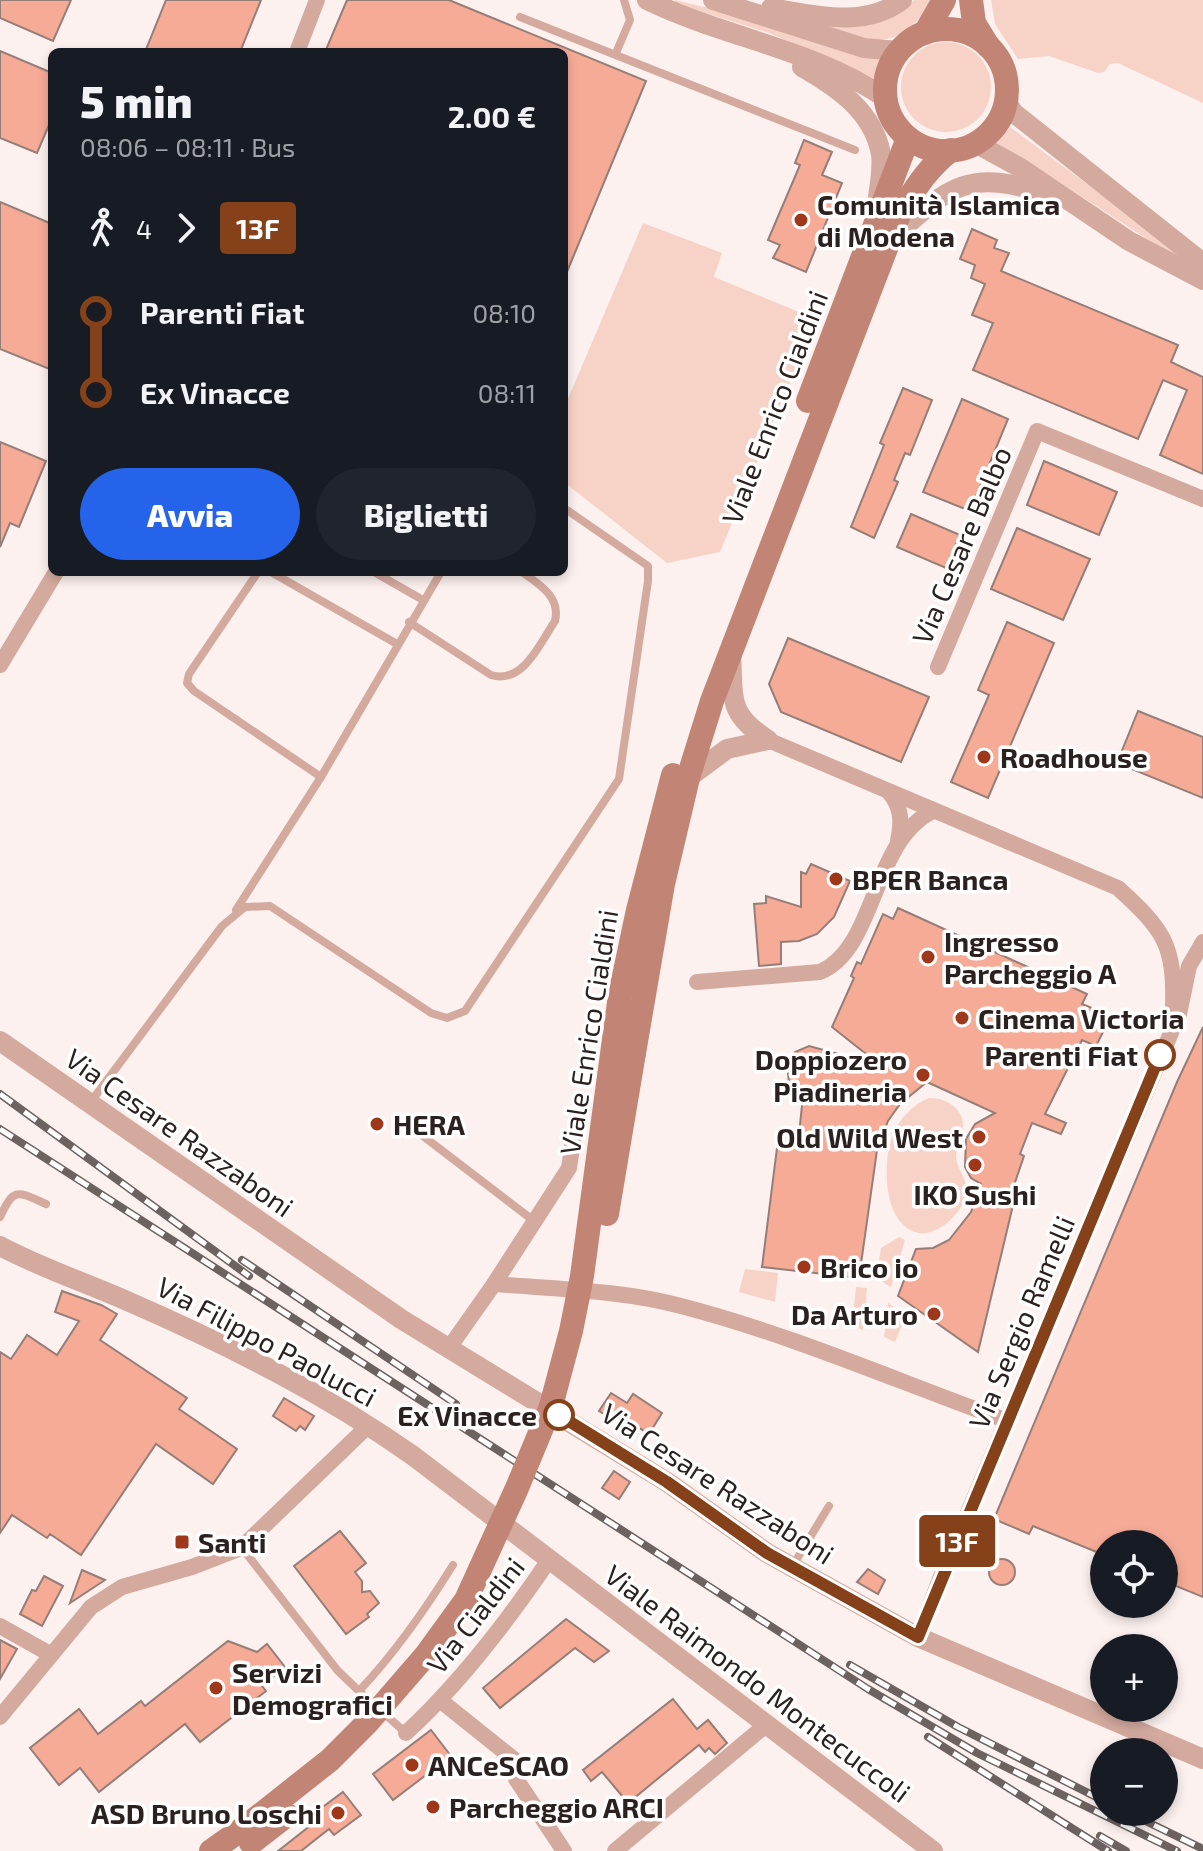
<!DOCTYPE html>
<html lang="it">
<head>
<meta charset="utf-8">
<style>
	:root { --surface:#171b24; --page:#20242c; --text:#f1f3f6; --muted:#9ea1a6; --accent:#2563eb }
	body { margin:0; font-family:"Exo 2",sans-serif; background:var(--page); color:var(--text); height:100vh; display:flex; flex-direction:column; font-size:30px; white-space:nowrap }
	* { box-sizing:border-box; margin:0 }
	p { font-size:26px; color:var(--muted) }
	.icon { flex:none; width:44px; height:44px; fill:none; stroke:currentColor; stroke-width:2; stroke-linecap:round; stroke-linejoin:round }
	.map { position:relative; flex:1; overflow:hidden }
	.details { position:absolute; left:48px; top:48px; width:520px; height:528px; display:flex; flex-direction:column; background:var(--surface); border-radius:12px; box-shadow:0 4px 12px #0003 }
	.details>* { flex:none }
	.badge { padding:0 16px; border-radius:6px; font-size:28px; line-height:52px }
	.fabs { position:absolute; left:1090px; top:1530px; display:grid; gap:16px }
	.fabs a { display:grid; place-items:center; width:88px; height:88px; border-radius:50%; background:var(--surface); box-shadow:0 4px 12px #0003; font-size:40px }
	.map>.badge { position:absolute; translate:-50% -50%; box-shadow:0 0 0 4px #fff }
	.legs { display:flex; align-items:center; gap:12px; height:88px; padding:0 32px; font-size:26px }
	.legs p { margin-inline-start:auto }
	.summary { display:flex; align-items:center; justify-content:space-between; height:136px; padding:0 32px }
	h1 { font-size:44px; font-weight:800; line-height:60px }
	.action { display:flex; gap:16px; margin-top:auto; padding:16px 32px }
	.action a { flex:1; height:92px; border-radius:48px; background:var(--accent); color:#fff; font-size:32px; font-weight:800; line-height:92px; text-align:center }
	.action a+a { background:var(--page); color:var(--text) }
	ul { padding:0 32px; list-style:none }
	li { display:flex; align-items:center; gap:28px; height:80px; font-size:30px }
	li i { display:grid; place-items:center; width:12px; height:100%; margin:0 10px; background:currentColor }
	li i::after { content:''; width:20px; height:20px; margin:-10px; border:6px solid; border-radius:50%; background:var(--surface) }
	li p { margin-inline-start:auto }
	li:first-child i { background:linear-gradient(#0000 50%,currentColor 0) }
	li:last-child i { background:linear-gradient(currentColor 50%,#0000 0) }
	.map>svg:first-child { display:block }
</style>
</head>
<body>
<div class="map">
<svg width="1203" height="1851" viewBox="0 0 1203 1851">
	<rect width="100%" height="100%" fill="#fcf1ee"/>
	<!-- green -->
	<g fill="#f7d2c7">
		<polygon points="675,0 742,16 882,58 875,79 769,33 674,3"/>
		<path d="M914 0H933C900 50 878 45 828 26L905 8Z"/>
		<polygon points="991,0 1203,0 1203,103 1118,63 1110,64 1104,72 1098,73 1049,56 1018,59 995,24"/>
		<circle cx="946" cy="87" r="45"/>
		<polygon points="1010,127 1182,254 1178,259 1014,153 994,146"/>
		<polygon points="643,223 722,253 714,277 816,319 720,552 667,563 564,482 564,408"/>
		<path d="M929 1098C944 1097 964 1108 963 1126 962 1136 957 1145 956 1156 956 1167 964 1174 966 1185 971 1207 937 1240 915 1232 882 1221 882 1158 894 1132 901 1117 914 1104 929 1098Z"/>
		<polygon points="899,1237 905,1240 891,1287 876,1278 881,1248"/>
		<polygon points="745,1269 778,1273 775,1302 739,1292"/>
		<polygon points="856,1287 867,1288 863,1330 852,1326"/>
		<polygon points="888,1303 906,1315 895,1342 884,1337"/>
	</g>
	<!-- building -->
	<g fill="#f6ab97" stroke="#967e78" stroke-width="2">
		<polygon points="0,0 71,0 53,41 0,18"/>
		<polygon points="166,0 261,0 240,52 145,52"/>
		<polygon points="347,0 449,0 646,81 564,279 564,52 325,52"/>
		<polygon points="0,51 52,73 52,118 37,153 0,138"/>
		<polygon points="804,140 832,152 822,175 842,183 806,272 773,258 780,245 768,240 800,165 795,163"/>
		<polygon points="0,202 52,224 52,370 0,349"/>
		<polygon points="972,229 997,240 994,248 1009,253 1001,271 1178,345 1171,362 1203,377 1203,474 1160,455 1187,390 1163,380 1138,439 973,370 993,323 972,315 985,284 971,278 975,265 960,259"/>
		<polygon points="903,388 932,400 910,455 905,453 894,480 898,482 874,538 851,527 884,445 880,443"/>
		<polygon points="962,399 1008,419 970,511 923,492"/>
		<polygon points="0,442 46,461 19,527 10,523 0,547"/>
		<polygon points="1044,461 1117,492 1099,535 1027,505"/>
		<polygon points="911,514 960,535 946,568 897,547"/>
		<polygon points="1017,528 1090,559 1063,620 991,589"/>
		<polygon points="1007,622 1054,643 988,798 951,782 989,695 978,690"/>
		<polygon points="788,638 929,697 901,762 781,712 769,684"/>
		<polygon points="1138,711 1203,737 1203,798 1117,763"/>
		<polygon points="811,864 850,881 834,917 817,934 799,941 781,942 781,964 759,966 754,904 766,903 766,896 801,907 801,872 806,874"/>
		<polygon points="898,908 1087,994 1082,1004 1092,1008 1090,1014 1108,1022 1096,1046 1082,1040 1045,1114 1066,1123 1061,1134 1032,1123 1020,1154 1024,1156 1009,1200 1014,1201 978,1352 898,1296 916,1249 933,1248 949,1240 971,1212 981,1184 971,1178 965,1167 966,1139 975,1124 995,1113 927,1082 900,1104 888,1121 877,1150 859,1278 762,1267 779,1132 799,1134 803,1096 789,1083 787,1064 795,1052 809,1046 880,1065 832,1027 854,978 851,976 857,962 861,964 883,914 893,919"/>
		<polygon points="1203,1027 1203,1597 1164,1581 1164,1544 1104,1544 1104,1555 1033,1526 1029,1534 994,1519 1177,1082"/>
		<polygon points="62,1291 101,1305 117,1314 100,1340 187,1398 179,1409 237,1449 213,1484 156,1444 81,1555 50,1534 47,1538 12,1515 0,1533 0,1352 11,1359 27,1335 57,1355 79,1321 55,1312"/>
		<polygon points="611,1393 627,1403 633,1394 662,1413 649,1434 620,1416 617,1422 599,1411"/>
		<polygon points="284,1398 314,1416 305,1430 300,1426 296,1431 273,1416"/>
		<polygon points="614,1471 630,1482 619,1499 602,1488"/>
		<polygon points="340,1531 366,1563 355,1572 362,1581 362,1592 370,1591 379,1603 367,1614 369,1617 346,1634 294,1566"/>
		<circle cx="1002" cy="1572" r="13"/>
		<polygon points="868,1569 885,1580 878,1594 857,1582"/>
		<polygon points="82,1570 105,1580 70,1603"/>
		<polygon points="44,1576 63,1586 42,1626 20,1614 32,1590 36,1591"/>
		<polygon points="566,1619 609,1651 594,1662 575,1648 500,1708 483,1688"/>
		<polygon points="0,1640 17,1649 0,1679"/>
		<polygon points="228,1641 257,1652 267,1644 285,1667 262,1686 266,1691 200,1742 185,1724 99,1792 80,1768 59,1785 30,1748 79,1709 98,1734 141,1701 145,1706"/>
		<polygon points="673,1699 697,1729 708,1720 727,1743 715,1754 709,1748 705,1752 699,1745 628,1803 602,1772 591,1781 583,1770"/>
		<polygon points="431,1730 451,1756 393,1800 373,1774"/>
		<polygon points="343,1792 361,1815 334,1835 329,1829 301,1851 278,1851 320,1818 316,1812"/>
	</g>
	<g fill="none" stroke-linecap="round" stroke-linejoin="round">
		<!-- service -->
		<g stroke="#d4aa9f" stroke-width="8">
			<polyline points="520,17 855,150"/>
			<polyline points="616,53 630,20 624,0"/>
			<polyline points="258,572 189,674 187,683 194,691 321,777"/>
			<polyline points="271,572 397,644"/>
			<polyline points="374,572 423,600"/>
			<path d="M409 622 491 675C523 685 540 643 555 621 561 597 539 584 522 572"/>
			<polyline points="236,910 321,777 441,572"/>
			<polyline points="90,1103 222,926 245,907 270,906 431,1013 447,1018 465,1011 619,779 648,581 648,566 564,508"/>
			<polyline points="423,1136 534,1221"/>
			<path d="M0 1217C14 1187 17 1191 46 1204"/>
			<polyline points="925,1543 950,1554"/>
			<path d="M242 1548 338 1671 359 1691C396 1652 425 1610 453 1565"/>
			<polyline points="792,1567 829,1506"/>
			<polyline points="359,1691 406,1733"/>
		</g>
		<!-- minor -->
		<g stroke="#d4aa9f" stroke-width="16">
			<polyline points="297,52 317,0"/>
			<polyline points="0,665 56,572"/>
			<polyline points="938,667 1037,431 1203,499"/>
			<path d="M768 740 1118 888C1163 929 1175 944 1173 1007"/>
			<path d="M889 792C902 808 902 822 898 841"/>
			<path d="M697 982 820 972C877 948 871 841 933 811"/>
			<path d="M494 1284C555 1289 621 1290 681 1306 793 1335 899 1382 1008 1421"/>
			<polyline points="449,1348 494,1284 569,1168 573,1141"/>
			<polyline points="0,1626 50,1654"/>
			<polyline points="918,1637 940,1579 1179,1014 1189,966 1203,942"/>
			<polyline points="441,1701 516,1761 516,1779 564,1851"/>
			<polyline points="0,1717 91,1607 122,1587 192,1567 241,1548 369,1425"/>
			<path d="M406 1733C461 1682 507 1622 549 1560"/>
			<polyline points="615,1851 766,1725"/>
		</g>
		<!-- tertiary -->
		<g stroke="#d4aa9f" stroke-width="20">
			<path d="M647 0C725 38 814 49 887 99"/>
			<polyline points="713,0 864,48 899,51"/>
			<path d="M771 8C814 15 865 29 902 0"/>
			<path d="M802 67C837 87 873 111 881 154 883 170 879 188 877 204"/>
			<polyline points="1006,102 1014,113 1203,263"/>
			<polyline points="975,143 1019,167 1129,241 1203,280"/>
			<path d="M890 240C949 186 968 167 1049 195"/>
			<path d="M731 655C734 700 727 713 768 740"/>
			<polyline points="688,778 727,749 768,740"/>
			<polyline points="0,1041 401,1319 667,1482 767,1553 918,1637 1203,1759"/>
			<path d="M0 1246C43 1269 90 1284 134 1304 232 1347 325 1394 412 1455L933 1851"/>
		</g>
		<!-- secondary -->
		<g stroke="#c28575" stroke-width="24">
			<polyline points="971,0 974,23 988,46"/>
			<circle cx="946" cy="90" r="61"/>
			<polyline points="925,33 944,0"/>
			<polyline points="808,401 908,138"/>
			<path d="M634 1053 663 884 688 778 712 701 900 212C915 189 928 167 951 150"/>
			<polyline points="211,1851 245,1827"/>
		</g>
		<!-- rail casing -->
		<g stroke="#6c6260" stroke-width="8">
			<g id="rail">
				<polyline points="0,1094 249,1276"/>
				<polyline points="0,1129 868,1689 977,1753 1177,1851"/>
				<polyline points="242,1260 456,1404"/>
				<polyline points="850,1665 958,1727 1104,1801"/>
				<polyline points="928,1737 1108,1851"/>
				<polyline points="1127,1812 1203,1849"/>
				<polyline points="1100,1836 1126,1851"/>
			</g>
		</g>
		<!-- rail -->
		<use href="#rail" stroke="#fff" stroke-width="5" stroke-dasharray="15" stroke-linecap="butt"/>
		<!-- secondary-bridge -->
		<g stroke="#c28575" stroke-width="24">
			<polyline points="607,1214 634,1053"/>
			<polyline points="245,1827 330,1760 368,1722 426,1655 466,1600 517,1488 551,1406 571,1331 582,1276 620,995 638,910 673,775"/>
			<polyline points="251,1843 287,1815"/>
		</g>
	</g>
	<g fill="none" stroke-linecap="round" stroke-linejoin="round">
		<!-- line-1 casing -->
		<g stroke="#fff" stroke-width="18">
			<polyline id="line-1" points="559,1415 667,1482 767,1553 918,1637 1160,1055"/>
		</g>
		<!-- line-1 -->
		<use href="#line-1" stroke="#854119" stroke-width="12"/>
	</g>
	<!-- markers -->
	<g fill="#9f371b" stroke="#fff" stroke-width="3">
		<circle cx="801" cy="220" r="8"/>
		<circle cx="984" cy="757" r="8"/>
		<circle cx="836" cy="879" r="8"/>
		<circle cx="928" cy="957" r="8"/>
		<circle cx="962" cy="1018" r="8"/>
		<circle cx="923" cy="1075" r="8"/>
		<circle cx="377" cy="1124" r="8"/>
		<circle cx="979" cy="1137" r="8"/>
		<circle cx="975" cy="1165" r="8"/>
		<circle cx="804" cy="1267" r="8"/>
		<circle cx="934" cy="1314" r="8"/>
		<rect x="174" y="1534" width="16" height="16" rx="4"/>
		<circle cx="216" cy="1688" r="8"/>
		<circle cx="412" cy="1765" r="8"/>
		<circle cx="433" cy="1807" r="8"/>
		<circle cx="338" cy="1813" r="8"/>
	</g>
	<g fill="#fff" stroke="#854119" stroke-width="4">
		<circle cx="1160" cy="1055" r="14"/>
		<circle cx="559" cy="1415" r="14"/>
	</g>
	<g text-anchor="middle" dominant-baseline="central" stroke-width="7" stroke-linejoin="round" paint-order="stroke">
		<!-- poi labels -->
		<g font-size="28" font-weight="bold" fill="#2b211f" stroke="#fff" text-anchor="start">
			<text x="817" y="204">Comunità Islamica<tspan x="817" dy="32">di Modena</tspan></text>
			<text x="1000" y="757">Roadhouse</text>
			<text x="852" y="879">BPER Banca</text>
			<text x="944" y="941">Ingresso<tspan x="944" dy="32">Parcheggio A</tspan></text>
			<text x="978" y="1018">Cinema Victoria</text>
			<text x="907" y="1059" text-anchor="end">Doppiozero<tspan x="907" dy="32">Piadineria</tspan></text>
			<text x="393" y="1124">HERA</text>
			<text x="963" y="1137" text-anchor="end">Old Wild West</text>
			<text x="975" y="1194" text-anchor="middle">IKO Sushi</text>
			<text x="820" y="1267">Brico io</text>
			<text x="918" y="1314" text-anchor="end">Da Arturo</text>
			<text x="198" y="1542">Santi</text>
			<text x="232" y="1672">Servizi<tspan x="232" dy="32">Demografici</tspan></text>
			<text x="428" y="1765">ANCeSCAO</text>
			<text x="449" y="1807">Parcheggio ARCI</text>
			<text x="322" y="1813" text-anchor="end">ASD Bruno Loschi</text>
		</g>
		<!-- street labels -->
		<g font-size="28" fill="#2b211f" stroke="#fff">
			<text transform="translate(774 407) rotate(-69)">Viale Enrico Cialdini</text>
			<text transform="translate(961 545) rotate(-67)">Via Cesare Balbo</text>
			<text transform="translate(588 1032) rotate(-81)">Viale Enrico Cialdini</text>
			<text transform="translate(180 1132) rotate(35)">Via Cesare Razzaboni</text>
			<text transform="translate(1021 1322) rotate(-67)">Via Sergio Ramelli</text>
			<text transform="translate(267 1341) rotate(28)">Via Filippo Paolucci</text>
			<text transform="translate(718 1483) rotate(33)">Via Cesare Razzaboni</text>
			<text transform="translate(475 1615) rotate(-52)">Via Cialdini</text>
			<text transform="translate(758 1683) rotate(37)">Viale Raimondo Montecuccoli</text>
		</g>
		<!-- stop labels -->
		<g font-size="28" font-weight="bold" fill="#2b211f" stroke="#fff" text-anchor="end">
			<text x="1138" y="1055">Parenti Fiat</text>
			<text x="537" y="1415">Ex Vinacce</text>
		</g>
	</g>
</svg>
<div class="fabs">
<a><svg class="icon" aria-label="locate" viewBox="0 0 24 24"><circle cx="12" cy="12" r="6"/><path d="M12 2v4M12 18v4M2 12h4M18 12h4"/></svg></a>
<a>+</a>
<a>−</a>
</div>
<b class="badge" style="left:957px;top:1541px;background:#854119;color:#fff">13F</b>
<section class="details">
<div class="summary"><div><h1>5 min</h1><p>08:06 – 08:11 · Bus</p></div><b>2.00 €</b></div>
<div class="legs"><svg class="icon" aria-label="walk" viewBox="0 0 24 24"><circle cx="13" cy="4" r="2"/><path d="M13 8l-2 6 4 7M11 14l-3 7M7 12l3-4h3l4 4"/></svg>4<svg class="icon" aria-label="forward" viewBox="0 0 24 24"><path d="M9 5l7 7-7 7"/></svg><b class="badge" style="background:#854119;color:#fff">13F</b></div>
<ul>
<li><i style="color:#854119"></i><b>Parenti Fiat</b><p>08:10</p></li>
<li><i style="color:#854119"></i><b>Ex Vinacce</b><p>08:11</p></li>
</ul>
<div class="action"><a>Avvia</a><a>Biglietti</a></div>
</section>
</div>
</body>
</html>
